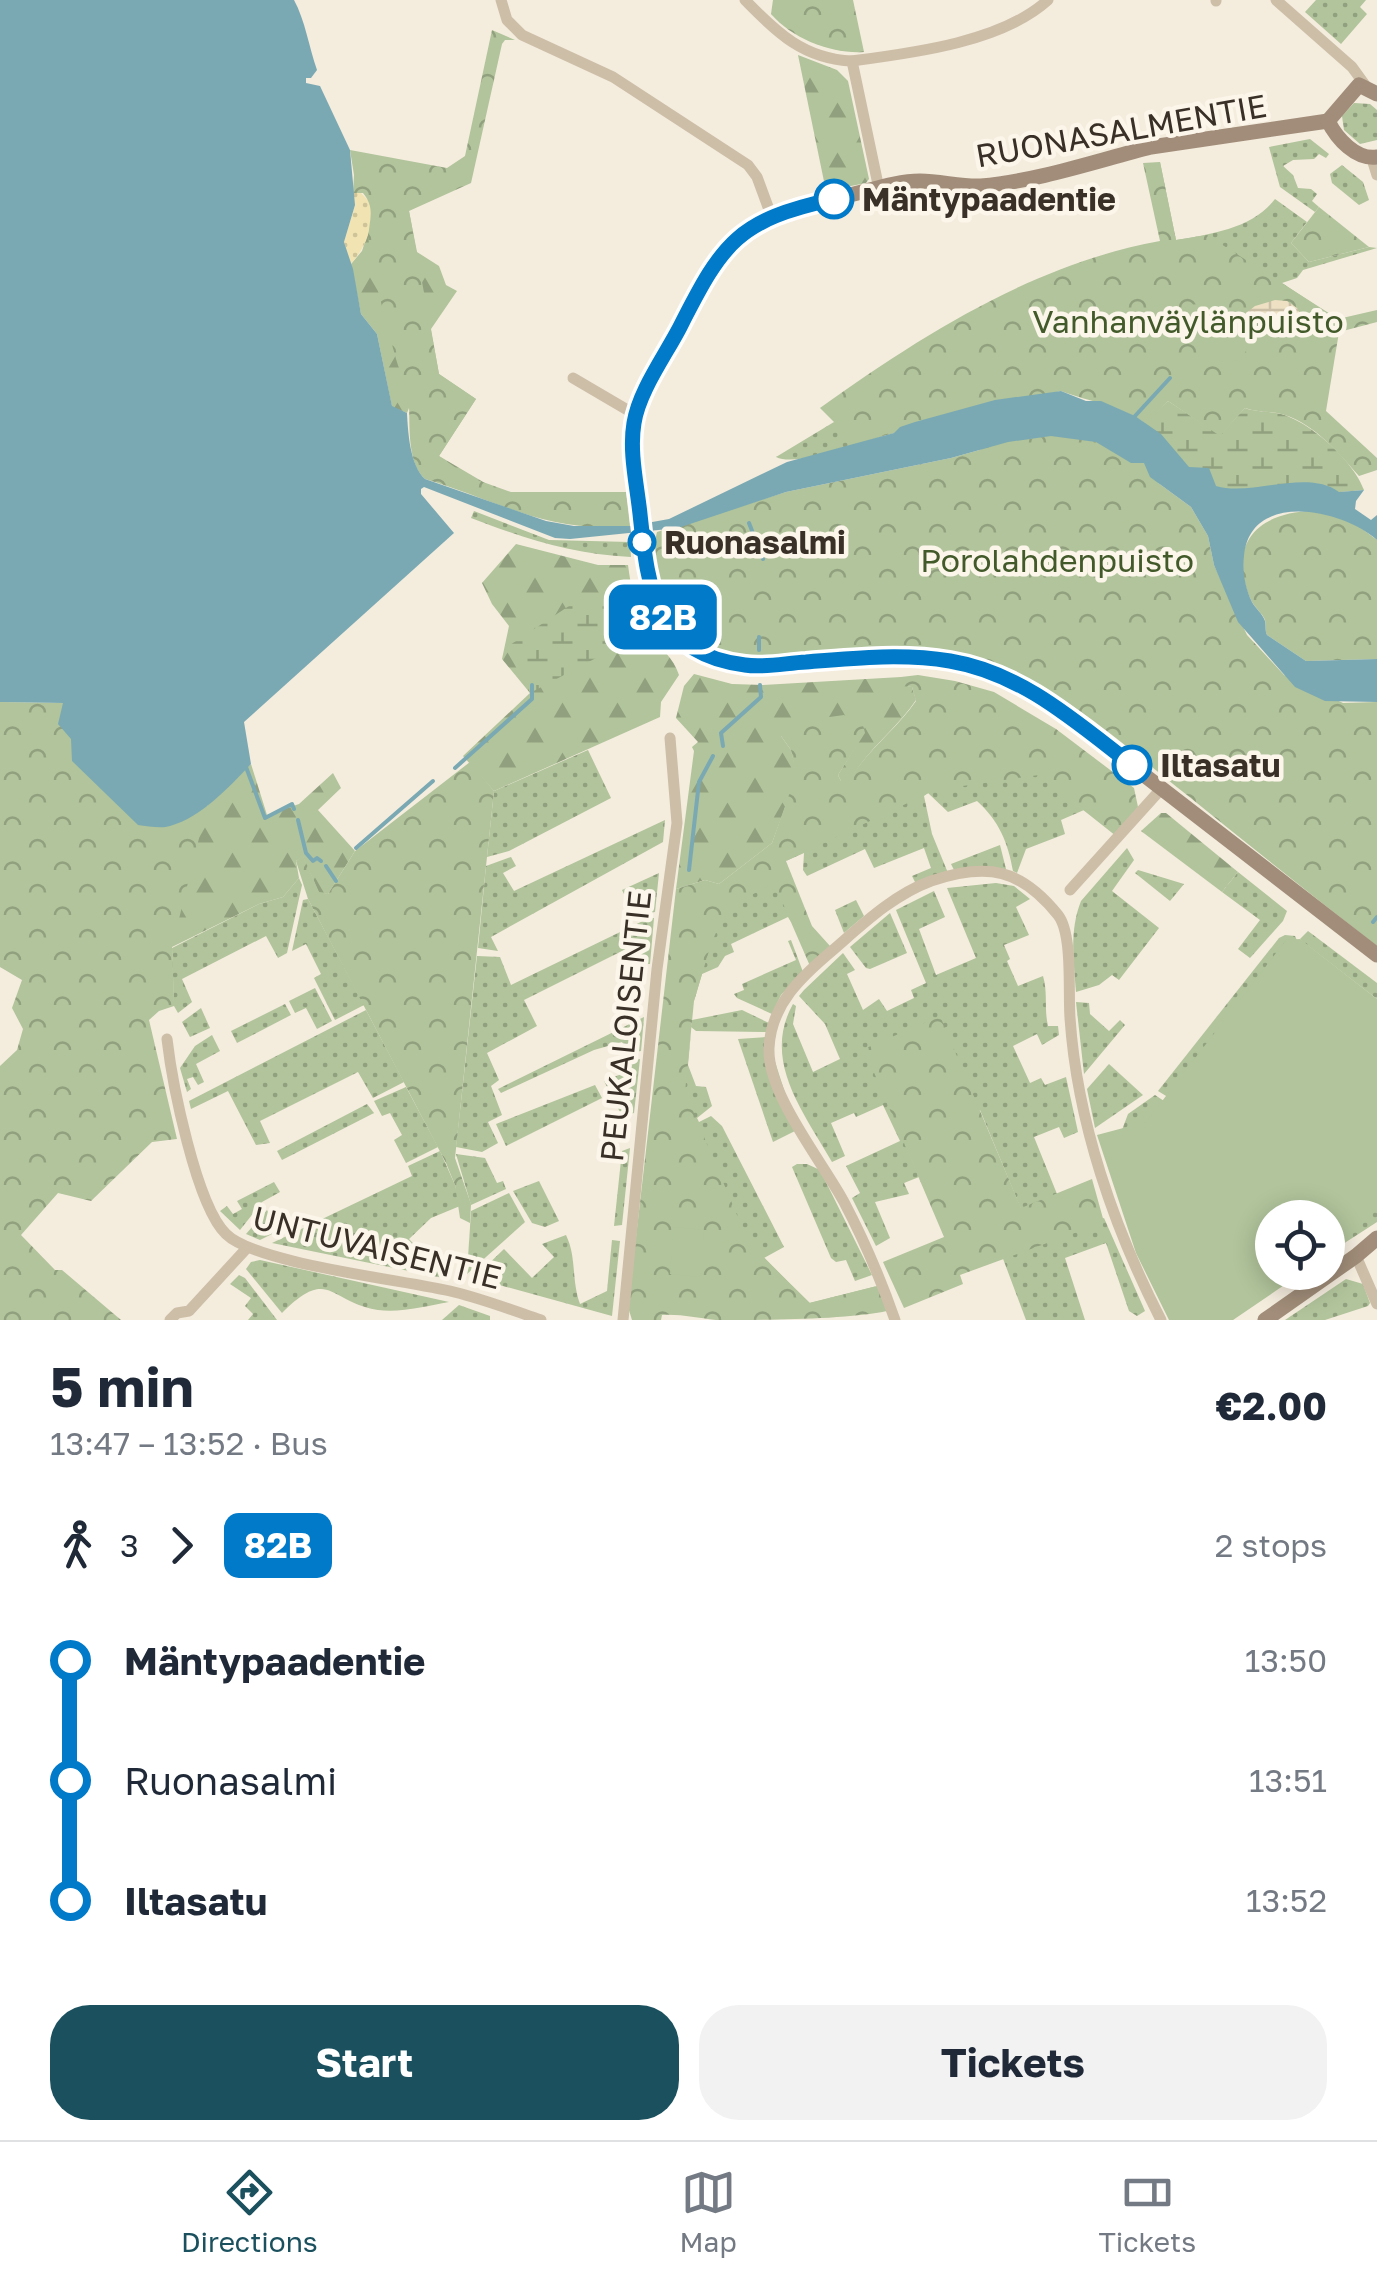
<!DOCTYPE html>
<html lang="en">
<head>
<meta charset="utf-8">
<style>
	:root { --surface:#fff; --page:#f2f2f3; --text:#1f2937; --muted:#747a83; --line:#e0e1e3; --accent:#1b515e }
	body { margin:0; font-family:"Golos Text",sans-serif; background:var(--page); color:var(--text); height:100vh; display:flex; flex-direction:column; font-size:38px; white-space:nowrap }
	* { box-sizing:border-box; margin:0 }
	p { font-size:32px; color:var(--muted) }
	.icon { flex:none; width:55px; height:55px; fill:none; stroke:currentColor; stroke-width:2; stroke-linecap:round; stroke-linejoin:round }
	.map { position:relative; height:1320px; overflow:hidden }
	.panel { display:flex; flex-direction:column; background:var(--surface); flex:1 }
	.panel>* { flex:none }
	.badge { padding:0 20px; border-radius:15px; font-size:35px; line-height:65px }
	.fabs { position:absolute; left:1255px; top:1200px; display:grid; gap:20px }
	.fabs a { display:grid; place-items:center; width:90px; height:90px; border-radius:50%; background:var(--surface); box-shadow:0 5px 25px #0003; font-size:50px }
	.map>.badge { position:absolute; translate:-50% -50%; box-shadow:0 0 0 5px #fff }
	.legs { display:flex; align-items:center; gap:15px; height:110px; padding:0 50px; font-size:32px }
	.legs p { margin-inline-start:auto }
	.headline { display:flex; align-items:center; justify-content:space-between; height:170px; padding:0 50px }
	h1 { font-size:55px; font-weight:700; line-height:75px }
	.action { display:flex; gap:20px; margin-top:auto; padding:20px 50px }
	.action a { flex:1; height:115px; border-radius:40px; background:var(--accent); color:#fff; font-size:40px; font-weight:700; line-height:115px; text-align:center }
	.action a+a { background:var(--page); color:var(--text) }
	ul { padding:0 50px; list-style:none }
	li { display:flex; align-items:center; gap:35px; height:120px; font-size:38px }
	li i { display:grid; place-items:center; width:15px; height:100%; margin:0 12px; background:currentColor }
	li i::after { content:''; width:25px; height:25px; margin:-12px; border:8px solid; border-radius:50%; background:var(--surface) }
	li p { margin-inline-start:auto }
	li:first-child i { background:linear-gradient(#0000 50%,currentColor 0) }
	li:last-child i { background:linear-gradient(currentColor 50%,#0000 0) }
	.tab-bar { display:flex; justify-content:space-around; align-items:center; height:140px; border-top:2px solid var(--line); background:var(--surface); font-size:28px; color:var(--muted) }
	.tab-bar a { display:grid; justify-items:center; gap:5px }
	.tab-bar .selected { color:var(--accent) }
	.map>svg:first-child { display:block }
</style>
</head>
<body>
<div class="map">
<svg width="1377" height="1320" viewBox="0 0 1377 1320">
	<defs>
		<pattern id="grass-dots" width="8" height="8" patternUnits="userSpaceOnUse" patternTransform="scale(2.5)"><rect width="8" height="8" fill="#b1c49b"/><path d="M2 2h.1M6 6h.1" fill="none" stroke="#91a07e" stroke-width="1.8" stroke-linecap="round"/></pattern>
		<pattern id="forest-firs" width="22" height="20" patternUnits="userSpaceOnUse" patternTransform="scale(2.5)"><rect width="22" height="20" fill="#b1c49b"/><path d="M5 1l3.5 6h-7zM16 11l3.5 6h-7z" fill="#91a07e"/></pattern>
		<pattern id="wetland-marsh" width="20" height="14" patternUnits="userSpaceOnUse" patternTransform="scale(2.5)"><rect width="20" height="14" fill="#b1c49b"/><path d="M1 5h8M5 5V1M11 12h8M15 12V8" fill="none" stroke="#91a07e"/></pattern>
		<pattern id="sand-dots" width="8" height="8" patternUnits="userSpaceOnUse" patternTransform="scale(2.5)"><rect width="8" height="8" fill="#f1e4b2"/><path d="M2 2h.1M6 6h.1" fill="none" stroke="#cfc499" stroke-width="1.8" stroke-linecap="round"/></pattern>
		<pattern id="park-crowns" width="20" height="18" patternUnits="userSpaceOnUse" patternTransform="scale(2.5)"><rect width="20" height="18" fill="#b1c49b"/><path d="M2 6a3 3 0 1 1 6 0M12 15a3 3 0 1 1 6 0" fill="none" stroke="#91a07e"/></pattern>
		<pattern id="plaza-grid" width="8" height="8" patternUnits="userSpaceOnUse" patternTransform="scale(2.5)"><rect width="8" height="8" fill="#ede0c3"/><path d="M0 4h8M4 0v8" fill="none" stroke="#ccc0a8"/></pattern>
	</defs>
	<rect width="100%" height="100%" fill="#f4ecdd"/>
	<!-- grass -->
	<g fill="url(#grass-dots)">
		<polygon points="1316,0 1366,0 1360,7 1367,14 1341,44 1305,12"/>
		<polygon points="1354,103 1370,104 1377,110 1377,140 1360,144 1344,130 1342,116"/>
		<polygon points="1310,139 1329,154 1326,158 1319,154 1314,159 1293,160 1283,166 1293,175 1298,188 1311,189 1317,194 1312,201 1319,207 1315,212 1280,187 1269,147"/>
		<path d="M1160 162 1176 240C1212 234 1253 228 1275 199L1307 222 1291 243 1309 262 1369 247 1377 248 1303 270 1297 278 1282 283 1338 320 1182 282 1152 166Z"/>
		<polygon points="1342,165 1363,182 1369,200 1359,205 1332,183 1330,174"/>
		<path d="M834 422 894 433C867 440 798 468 776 457Z"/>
		<path d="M474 511 549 540 630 542 631 557C571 554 526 539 471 518Z"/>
		<polygon points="588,750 611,798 509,851 487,857 494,791"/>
		<path d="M1034 766 1040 775 1084 810 1061 820 1065 834 1026 849 1017 873 1013 871C1008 842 999 821 977 801L948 812 928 793 924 796 932 834 948 873 916 884 912 876 931 868 924 848 874 868 865 849 807 876 803 870 804 853 786 861 871 796Z"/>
		<polygon points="665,820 663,842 491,937 498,951 478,948 486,866 511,857 516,866 503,873 514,891"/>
		<polygon points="1000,845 1006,869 955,872 951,864"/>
		<path d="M1127 848 1134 860 1112 891 1159 928 1119 980 1112 975 1099 985 1076 992C1074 962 1069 931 1081 901Z"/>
		<polygon points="776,851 791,922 788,917 731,944 734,952 725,956 718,967 702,974 694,1001 699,925"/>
		<polygon points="1138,870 1184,884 1170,901 1135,873"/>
		<polygon points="1238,872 1287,911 1283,921 1250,958 1238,949 1260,920 1222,892"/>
		<polygon points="659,873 655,912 635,916 622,890"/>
		<polygon points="299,878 302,885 287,953 278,958 266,936 182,979 192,1002 178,1013 174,1006 172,948 259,904 283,897"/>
		<path d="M996 883 1014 886 1030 899 1016 907 1029 935 1004 945 1010 959 1007 961 1018 986 1043 976C1048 993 1044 1009 1048 1026H1058L1059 1035 1042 1045 1037 1034 1013 1046 1030 1083 1041 1078 1045 1085 1066 1077 1078 1132 1064 1138 1059 1127 1034 1137 1057 1194 1021 1209 980 1110 905 1144 919 1177 904 1183 909 1194 875 1202 890 1238 876 1246 852 1198 860 1193 846 1166 900 1141 883 1105 856 1117 854 1113 831 1123 845 1156 832 1162C805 1114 761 1061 793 1004L796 1006 793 1024 813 1072 840 1059 825 1024 799 996 804 990 843 953 855 970 847 974 863 1010 879 999 887 1011 914 998 911 990 926 983 896 910 934 891 945 917 919 929 936 975 976 958 947 888Z"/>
		<polygon points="308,899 364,1005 335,1020 314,978 321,974 306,944 292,951 303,900"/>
		<polygon points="856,900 864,916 844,933 835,910"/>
		<polygon points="890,913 907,953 870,969 866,968 850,947"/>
		<polygon points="649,918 654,918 650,964 630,962 628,948 524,1000 537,1026 487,1053 499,1080 491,1086 502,1115 488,1122 498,1143 482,1152 456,1147 477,956 500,957 511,985"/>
		<polygon points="1308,931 1377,983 1377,999 1302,941 1300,939"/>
		<polygon points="1285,935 1295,936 1301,949 1171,1099 1158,1091 1279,938"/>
		<polygon points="791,940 803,972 781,995 772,1014 737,998 734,994 744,990 742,984 796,960 788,941"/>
		<polygon points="315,988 332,1021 317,1029 306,1008 295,1013 289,1001"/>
		<polygon points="1076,1002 1089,1003 1090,1014 1109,1031 1120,1020 1125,1025 1084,1074"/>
		<polygon points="285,1004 291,1015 237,1043 231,1031"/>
		<polygon points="201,1008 210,1028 190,1037 182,1022"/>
		<polygon points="366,1010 404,1082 373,1098 358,1072 260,1121 270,1143 256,1145 228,1091 191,1109 189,1101"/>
		<polygon points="742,1010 769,1023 768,1032 696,1031 691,1027 692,1020"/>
		<polygon points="644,1017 641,1051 629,1053 622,1042 594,1050 501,1093 498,1089"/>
		<polygon points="691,1032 688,1065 696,1086 706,1087 712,1106 697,1118 699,1122 711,1116 722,1126 784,1247 764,1258 810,1303 877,1286 819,1311 776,1299 678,1136"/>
		<polygon points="212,1035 220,1051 196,1064 204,1082 198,1085 193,1077 187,1079 191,1089 187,1092 180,1068 195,1046"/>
		<polygon points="767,1037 797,1130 773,1142 738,1039"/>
		<polygon points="640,1059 634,1113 622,1116 604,1081 624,1073 626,1077 633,1073 629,1062"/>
		<polygon points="1109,1064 1143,1095 1095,1128 1087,1089"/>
		<polygon points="595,1085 602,1098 506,1146 496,1124"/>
		<polygon points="406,1087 438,1147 406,1163 394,1140 402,1135 390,1113 382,1116 374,1101"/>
		<polygon points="1155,1095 1170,1105 1147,1135 1122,1130 1128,1114"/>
		<polygon points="367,1104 374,1113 282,1160 277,1151"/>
		<polygon points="630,1148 622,1225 614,1226 622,1151"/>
		<polygon points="440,1151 455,1185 460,1206 431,1218 409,1239 434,1265 442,1258 448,1279 272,1243 412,1176 408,1166"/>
		<polygon points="456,1154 485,1158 497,1183 503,1181 506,1189 471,1205"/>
		<polygon points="797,1164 807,1164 820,1170 872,1275 855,1281 846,1260 836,1262 831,1258 792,1167"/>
		<polygon points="1377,1178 1377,1222 1343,1244 1340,1239 1328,1255 1328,1218 1325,1218"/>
		<polygon points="539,1181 559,1221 545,1227 532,1223 513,1191"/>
		<polygon points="274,1182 280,1192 262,1202 240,1230 220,1211 227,1206 233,1214 242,1209 237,1201"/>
		<polygon points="509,1193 525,1222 467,1274 471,1211"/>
		<polygon points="267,1210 278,1231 260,1240 246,1234"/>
		<polygon points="1104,1218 1145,1311 1137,1316 1129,1311 1106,1243 1065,1258 1085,1320 1026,1320 1002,1256"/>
		<path d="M566 1235C577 1258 571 1279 580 1304L607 1291 612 1240 620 1241 612 1316 474 1278 504 1249 532 1278 554 1257 542 1244Z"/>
		<path d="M260 1260 449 1302C427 1306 401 1313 378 1310 329 1303 330 1265 282 1313L246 1269 251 1262Z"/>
		<polygon points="239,1275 245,1278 277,1320 248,1320 253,1314 245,1306 251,1298 230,1284"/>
		<polygon points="1346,1279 1363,1284 1370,1303 1368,1306 1325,1320 1285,1320"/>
		<polygon points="459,1305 490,1316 490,1320 442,1320"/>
	</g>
	<!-- forest -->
	<g fill="url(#forest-firs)">
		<polygon points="798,55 837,70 848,81 869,179 866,183 826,191"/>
		<polygon points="409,211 417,252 439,266 446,285 457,291 431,329 439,374 476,399 439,456 490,486 443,473 409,408 407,413 392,407 377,334 361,314 351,264 362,251 372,221"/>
		<path d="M516 544 598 565H628C631 588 636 616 650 636 662 650 673 657 679 675L661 702 660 717 494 791 463 756 530 693 502 659 509 626 492 604 482 583Z"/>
		<path d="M694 674 732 684 763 685 901 677V685L912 687 916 700C896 730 866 750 850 781H841L838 775 864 733 781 736 791 750 797 775 772 843 719 884 705 880 676 889 694 751 692 747 698 742 676 718 684 686Z"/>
		<polygon points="0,714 207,806 251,764 267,815 299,804 333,773 341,788 318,810 355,851 328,894 319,893 303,857 296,861 299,878 283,897 259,904 172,947 174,1006"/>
		<polygon points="1161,813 1166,813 1238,872 1222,892 1141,831"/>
	</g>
	<!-- wetland -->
	<g fill="url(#wetland-marsh)">
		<path d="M1168 401 1220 435 1245 408C1256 412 1265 411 1276 413 1307 418 1354 461 1364 490L1246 500 894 433 870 414 1145 423Z"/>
		<polygon points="631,582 647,631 530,693 510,645 572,604"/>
	</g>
	<!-- sand -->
	<path fill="url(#sand-dots)" d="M359 191 371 203C373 228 367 245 351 264L344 242 355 205 353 193Z"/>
	<!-- park -->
	<g fill="url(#park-crowns)">
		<path d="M773 0H853L864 52C831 54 793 39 771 14Z"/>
		<path d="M492 30 515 40H505L502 44 471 183 409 211 439 374 476 399 439 456 469 477 511 492H626L630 526C547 534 497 500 425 479 407 463 410 426 409 405 409 390 400 373 396 359 386 322 375 283 369 244 366 225 378 211 363 193H353L354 175 350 150 447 168 465 156Z"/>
		<path d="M1160 162 1176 240 1207 235 1338 319 1377 310V322L1339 332 1326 411 1377 458V470L1359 476C1338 452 1310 419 1277 413 1265 411 1256 412 1245 408L1220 436 1168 401 1146 424C1120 405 1090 402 1061 391L900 427 894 433 855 443 820 408C922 335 1034 264 1160 241L1143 163Z"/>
		<polygon points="1319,207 1369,247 1309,262 1291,243"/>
		<path d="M1051 436C1068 436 1085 436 1100 444 1116 452 1126 463 1144 463L1150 477 1191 507 1208 536 1214 565 1247 635 1284 675 1343 703 1377 702V946C1313 896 1250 846 1187 795 1119 742 1050 675 964 656 942 651 919 648 896 649 841 652 760 672 709 647 667 627 644 577 657 532L786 492 951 458 1008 442Z"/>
		<path d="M1313 511 1349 519 1377 540V659L1306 661 1267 635C1265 631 1266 625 1265 620 1263 614 1254 607 1251 600 1226 545 1257 512 1313 511Z"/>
		<path d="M918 675 955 681 994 692 1056 729 1134 788 1138 807 1116 836 1039 775 935 790 786 861 812 926 830 946 810 966 774 883 727 908 711 944 694 1001 685 1092 748 1241 809 1303 877 1286 887 1311C843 1320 763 1320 716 1320 696 1318 682 1314 662 1315L661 1320H632L628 1307 676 889 705 880 719 884 772 843 796 775 791 750 781 736 786 723 844 715 863 725 865 733 838 775 841 781H849C866 751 896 730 916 701L912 687 901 686V677Z"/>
		<polygon points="0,702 63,703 168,827 207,806 172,947 174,1006 159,1011 149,1020 177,1139 152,1142 91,1201 58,1193 21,1235 55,1270 62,1270 121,1320 0,1320 0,1066 17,1050 23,1029 12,1008 22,980 0,967"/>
		<polygon points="470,762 494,791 455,1158 471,1204 470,1223 460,1218 455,1185 446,1163 308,899 296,861 303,856 319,892 328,894 355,851"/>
		<polygon points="940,1016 1021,1208 1092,1179 1104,1222 960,1275 963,1284 904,1308 883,1262 944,1237 864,1049"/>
	</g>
	<!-- pitch -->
	<g fill="#b1c49b">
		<path d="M1199 304C1279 316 1248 394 1198 347 1188 338 1182 328 1181 314L1188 305Z"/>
		<polygon points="1300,939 1377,999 1377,1197 1339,1235 1343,1244 1328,1255 1328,1218 1272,1218 1272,1272 1302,1273 1233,1320 1169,1320 1136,1253 1097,1135 1146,1122 1286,940"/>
		<polygon points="674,1227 704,1230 700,1277 670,1274"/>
	</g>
	<!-- plaza -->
	<polygon fill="url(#plaza-grid)" points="1275,300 1287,301 1297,308 1311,332 1275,336 1254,316 1251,318 1246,313 1255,306"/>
	<!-- water -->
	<path fill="#7aa9b3" d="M0 0H294C305 20 309 47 317 70L311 78H306V83L320 86 350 150 355 205 344 242 353 269 361 314 377 334 392 406 407 413C408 433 410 465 425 479L546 521 574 526H630L669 519 787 462 894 433 900 427 915 422 995 400 1061 391 1086 401H1101L1135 416 1161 434 1189 467 1209 468 1216 486C1252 497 1307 468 1339 492L1364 490 1356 501 1355 509 1371 520 1377 515V540C1342 509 1250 490 1244 556 1242 570 1245 588 1252 602 1255 608 1263 614 1265 621 1266 626 1265 631 1267 635L1306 661 1377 659V702L1325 701 1295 687 1238 622 1214 565 1208 536 1191 507 1150 477 1144 463H1131L1096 442 1051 436 1008 442 951 458 786 492 678 528 570 539 555 538 424 487 421 489V494L454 533 244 722 251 764C229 787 202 817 170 826 161 829 148 826 138 825L72 761 71 739 58 724 63 703 0 702Z"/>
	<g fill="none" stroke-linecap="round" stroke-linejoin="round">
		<!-- stream -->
		<g stroke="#7aa9b3" stroke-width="4">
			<polyline points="1135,416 1170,378"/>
			<polyline points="749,523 763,559"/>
			<polyline points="759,637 759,650"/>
			<polyline points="723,746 721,733 761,697 760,685"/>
			<polyline points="246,767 265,818 292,804 294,809"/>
			<polyline points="455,768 532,699 532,685"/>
			<polyline points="298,820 306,853 313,861 317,858 321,861"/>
			<polyline points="356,848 433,781"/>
			<polyline points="326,866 336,881"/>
			<polyline points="689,870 699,782 713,756"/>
			<polyline points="1373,922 1377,917"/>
		</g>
		<!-- street -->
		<g stroke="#cdbea8" stroke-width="11">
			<polyline points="501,0 507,20 522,35 613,77 748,165 757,177 771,215"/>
			<path d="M745 0C777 33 804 59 852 61 913 53 1002 42 1048 0"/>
			<polyline points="1276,0 1352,67 1365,85"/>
			<polyline points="1216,1 1216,0"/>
			<polyline points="852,61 879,189"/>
			<polyline points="1372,159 1377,175"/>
			<polyline points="573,378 636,415"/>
			<polyline points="1070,890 1162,788"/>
			<path d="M167 1039C172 1082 196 1205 226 1234 256 1264 405 1280 454 1292 483 1299 512 1310 541 1320"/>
			<polyline points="1356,1256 1377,1304"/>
			<polyline points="170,1320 177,1313 189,1311 246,1249"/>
			<polyline points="623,1320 657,969 677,823 670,738"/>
			<path d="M895 1320C881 1280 864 1240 844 1202 822 1161 767 1094 769 1048 771 1004 802 976 833 950 863 924 893 895 931 881 988 862 1021 869 1058 915 1073 934 1068 992 1070 1018 1077 1122 1114 1228 1161 1320"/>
		</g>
		<!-- secondary -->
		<g stroke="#a18d79" stroke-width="15">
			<path d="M1328 121 1151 147C1096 161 1038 181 981 186 960 187 941 181 920 181 896 181 869 191 846 196 734 221 726 236 675 336 661 362 638 395 634 425 630 449 636 476 638 501 643 556 643 625 702 653 739 670 776 664 814 661 909 655 979 653 1060 710L1377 955"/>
			<polyline points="1328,121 1359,85 1377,94"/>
			<path d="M1328 121C1337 139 1356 160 1377 157"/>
			<polyline points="1265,1320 1356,1256 1377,1238"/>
		</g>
	</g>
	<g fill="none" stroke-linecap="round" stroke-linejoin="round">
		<!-- line-1 casing -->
		<g stroke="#fff" stroke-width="22">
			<path id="line-1" d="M834 199C738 220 723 242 680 327 665 356 639 391 634 423 629 452 637 485 640 514 648 588 654 654 745 665 765 668 786 663 806 662 853 658 903 653 950 661 1022 673 1076 722 1132 765"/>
		</g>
		<!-- line-1 -->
		<use href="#line-1" stroke="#007ac9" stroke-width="15"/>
	</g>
	<!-- markers -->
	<g fill="#fff" stroke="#007ac9" stroke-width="5">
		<circle cx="834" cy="199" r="18"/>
		<circle cx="642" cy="542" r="12"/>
		<circle cx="1132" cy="765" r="18"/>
	</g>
	<g text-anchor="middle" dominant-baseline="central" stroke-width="9" stroke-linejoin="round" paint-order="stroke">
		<!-- street labels -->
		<g font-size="32" fill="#393028" stroke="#fbf5ea">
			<text transform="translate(1121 130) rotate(-10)">RUONASALMENTIE</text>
			<text transform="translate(625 1026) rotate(-84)">PEUKALOISENTIE</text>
			<text transform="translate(377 1247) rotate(14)">UNTUVAISENTIE</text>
		</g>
		<!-- stop labels -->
		<g font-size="32" font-weight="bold" fill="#393028" stroke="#fbf5ea" text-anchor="start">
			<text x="862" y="199">Mäntypaadentie</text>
			<text x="664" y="542">Ruonasalmi</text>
			<text x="1160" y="765">Iltasatu</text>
		</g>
		<!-- park labels -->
		<g font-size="32" fill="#425a2a" stroke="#fbf5ea">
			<text x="1188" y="321">Vanhanväylänpuisto</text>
			<text x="1057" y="560">Porolahdenpuisto</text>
		</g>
	</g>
</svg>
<div class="fabs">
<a><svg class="icon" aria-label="locate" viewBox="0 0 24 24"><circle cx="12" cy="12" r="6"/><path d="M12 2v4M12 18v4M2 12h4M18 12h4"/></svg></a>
</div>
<b class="badge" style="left:663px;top:617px;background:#007ac9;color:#fff">82B</b>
</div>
<section class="panel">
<div class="headline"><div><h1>5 min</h1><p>13:47 – 13:52 · Bus</p></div><b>€2.00</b></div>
<div class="legs"><svg class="icon" aria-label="walk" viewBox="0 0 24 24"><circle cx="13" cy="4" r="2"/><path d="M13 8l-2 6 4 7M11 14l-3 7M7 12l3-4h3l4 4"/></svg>3<svg class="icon" aria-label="forward" viewBox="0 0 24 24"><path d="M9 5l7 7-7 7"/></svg><b class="badge" style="background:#007ac9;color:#fff">82B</b><p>2 stops</p></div>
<ul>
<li><i style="color:#007ac9"></i><b>Mäntypaadentie</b><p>13:50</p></li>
<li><i style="color:#007ac9"></i><span>Ruonasalmi</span><p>13:51</p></li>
<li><i style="color:#007ac9"></i><b>Iltasatu</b><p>13:52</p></li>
</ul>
<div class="action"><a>Start</a><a>Tickets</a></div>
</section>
<nav class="tab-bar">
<a class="selected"><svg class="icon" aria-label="directions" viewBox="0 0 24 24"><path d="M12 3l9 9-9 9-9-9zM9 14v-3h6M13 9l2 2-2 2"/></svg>Directions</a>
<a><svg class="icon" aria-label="map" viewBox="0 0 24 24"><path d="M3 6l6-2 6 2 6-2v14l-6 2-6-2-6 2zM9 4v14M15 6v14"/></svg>Map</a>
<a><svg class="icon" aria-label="tickets" viewBox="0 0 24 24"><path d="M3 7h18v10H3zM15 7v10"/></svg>Tickets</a>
</nav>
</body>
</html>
